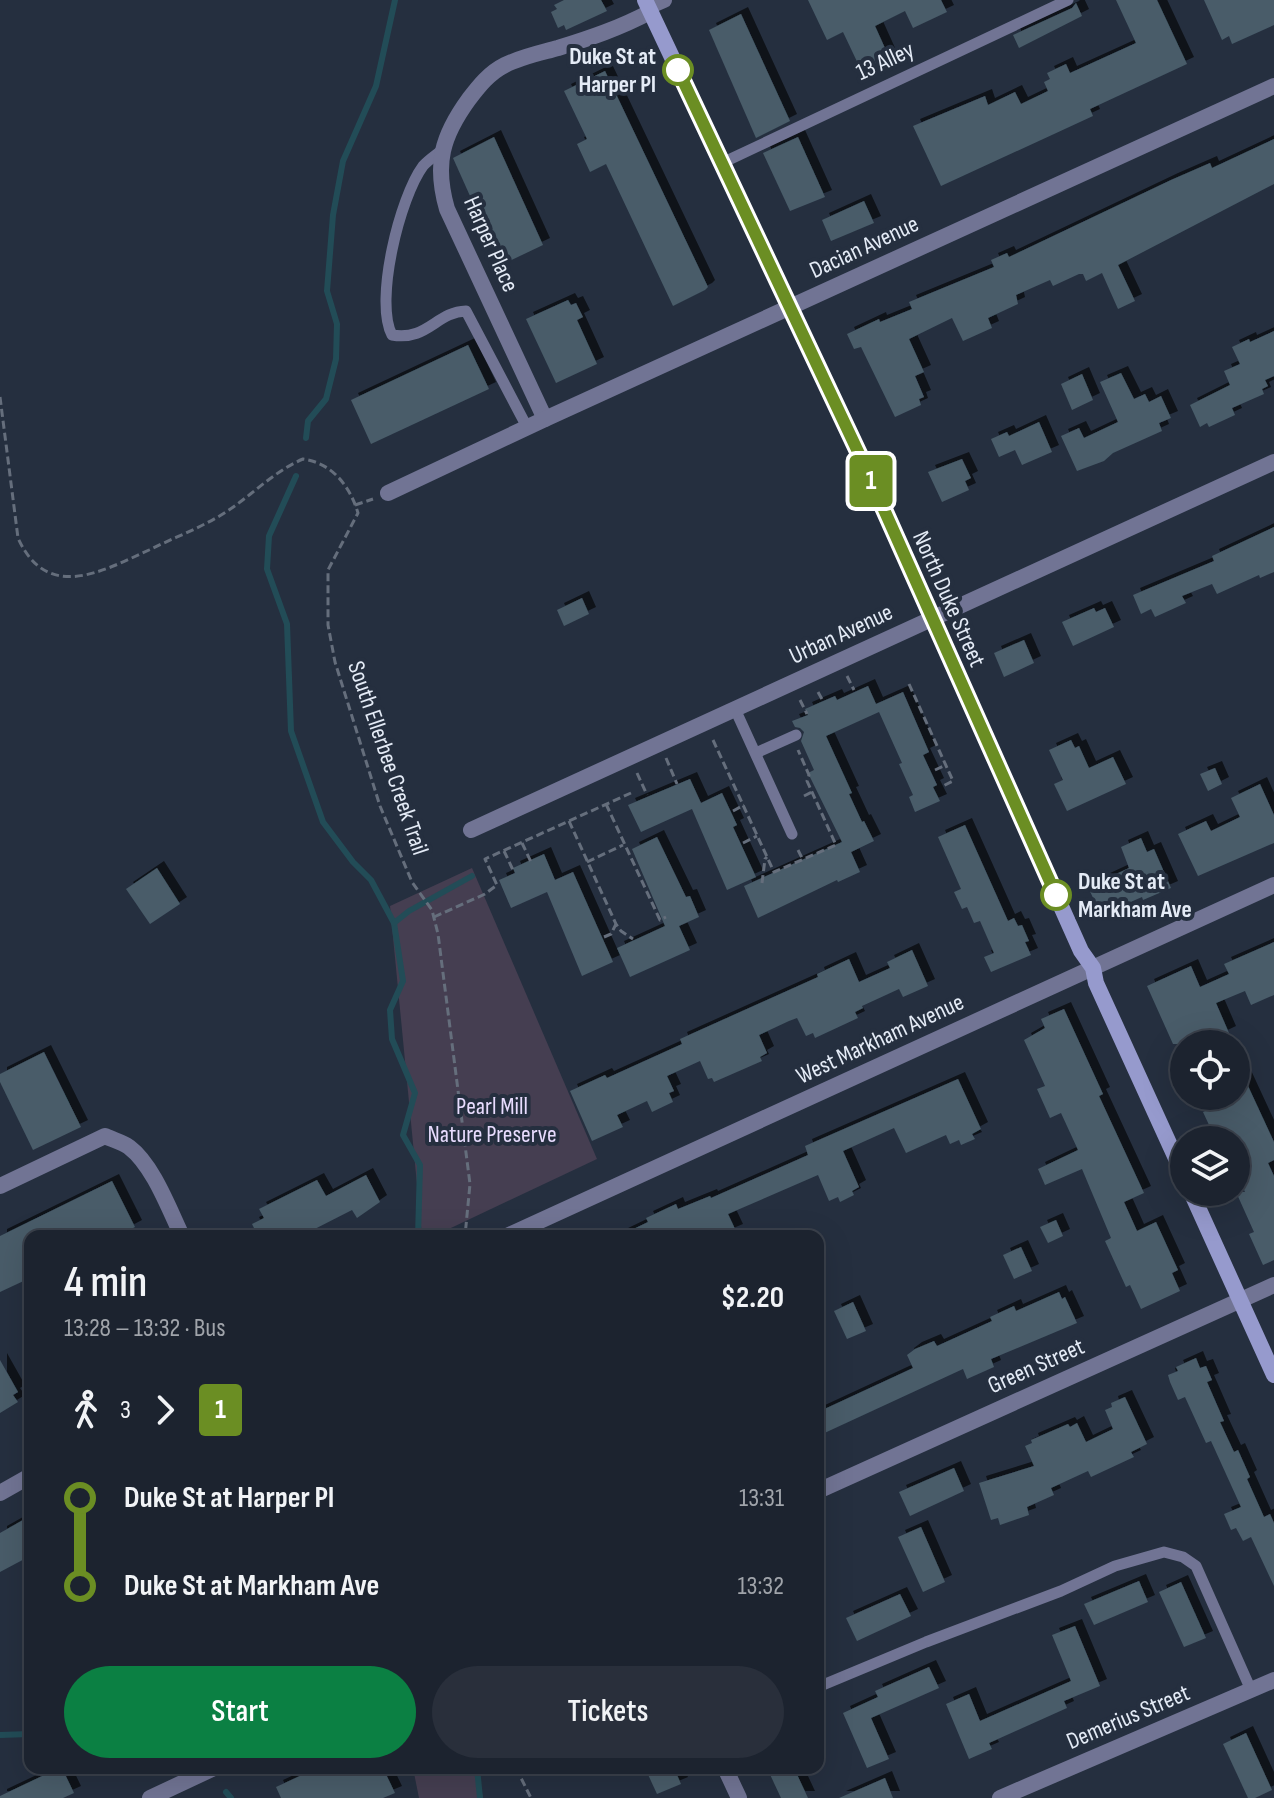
<!DOCTYPE html>
<html lang="en">
<head>
<meta charset="utf-8">
<style>
	:root { --surface:#1c232f; --page:#292f3b; --text:#f1f3f6; --muted:#a0a4aa; --line:#3a404b; --accent:#0b8043 }
	body { margin:0; font-family:"Sofia Sans Condensed",sans-serif; background:var(--page); color:var(--text); height:100vh; display:flex; flex-direction:column; font-size:30px; white-space:nowrap }
	* { box-sizing:border-box; margin:0 }
	p { font-size:26px; color:var(--muted) }
	.icon { flex:none; width:44px; height:44px; fill:none; stroke:currentColor; stroke-width:2; stroke-linecap:round; stroke-linejoin:round }
	.map { position:relative; flex:1; overflow:hidden }
	.drawer { position:absolute; left:24px; top:1230px; width:800px; height:544px; display:flex; flex-direction:column; background:var(--surface); border-radius:16px; box-shadow:0 8px 32px #0002,0 0 0 2px var(--line) }
	.drawer>* { flex:none }
	.badge { padding:0 16px; border-radius:6px; font-size:28px; line-height:52px }
	.buttons { position:absolute; left:1170px; top:1030px; display:grid; gap:16px }
	.buttons a { display:grid; place-items:center; width:80px; height:80px; border-radius:50%; background:var(--surface); box-shadow:0 8px 32px #0002,0 0 0 2px var(--line); font-size:40px }
	.map>.badge { position:absolute; translate:-50% -50%; box-shadow:0 0 0 4px #fff }
	.legs { display:flex; align-items:center; gap:12px; height:88px; padding:0 40px; font-size:26px }
	.legs p { margin-inline-start:auto }
	.summary { display:flex; align-items:center; justify-content:space-between; height:136px; padding:0 40px }
	h1 { font-size:44px; font-weight:600; line-height:60px }
	.primary-button { display:flex; gap:16px; margin-top:auto; padding:16px 40px }
	.primary-button a { flex:1; height:92px; border-radius:48px; background:var(--accent); color:#fff; font-size:32px; font-weight:600; line-height:92px; text-align:center }
	.primary-button a+a { background:var(--page); color:var(--text) }
	ul { padding:0 40px; list-style:none }
	li { display:flex; align-items:center; gap:28px; height:88px; font-size:30px }
	li i { display:grid; place-items:center; width:12px; height:100%; margin:0 10px; background:currentColor }
	li i::after { content:''; width:20px; height:20px; margin:-10px; border:6px solid; border-radius:50%; background:var(--surface) }
	li p { margin-inline-start:auto }
	li:first-child i { background:linear-gradient(#0000 50%,currentColor 0) }
	li:last-child i { background:linear-gradient(currentColor 50%,#0000 0) }
	.map>svg:first-child { display:block }
</style>
</head>
<body>
<div class="map">
<svg width="1274" height="1798" viewBox="0 0 1274 1798">
	<defs>
		<filter id="shadow"><feDropShadow dx="7" dy="-7" stdDeviation="0" flood-color="#0009"/></filter>
	</defs>
	<rect width="100%" height="100%" fill="#252f3f"/>
	<!-- green -->
	<g fill="#453e51">
		<polygon points="472,868 597,1159 434,1236 422,1236 390,906"/>
		<polygon points="413,1768 477,1768 483,1798 419,1798"/>
	</g>
	<g fill="none" stroke-linecap="round" stroke-linejoin="round">
		<!-- stream -->
		<g stroke="#224c57" stroke-width="6">
			<polyline points="306,438 308,421 326,399 336,359 337,324 327,291 333,215 343,161 376,86 395,0"/>
			<polyline points="296,476 269,536 267,569 287,624 291,731 323,822 353,862 371,880 394,923 403,981 390,1010 392,1039 415,1093 403,1135 420,1165 418,1236"/>
			<polyline points="394,923 409,911 472,876"/>
			<polyline points="0,1735 30,1734"/>
			<polyline points="477,1768 480,1798"/>
			<polyline points="226,1792 231,1798"/>
		</g>
	</g>
	<!-- building -->
	<g fill="#485c69" filter="url(#shadow)">
		<polygon points="564,0 601,0 607,11 566,30 564,25 558,28 551,12 557,9 554,5"/>
		<polygon points="808,0 941,0 947,12 913,28 905,11 875,26 889,57 861,70 843,32 827,40"/>
		<polygon points="1116,0 1157,0 1187,64 1090,109 1093,116 941,186 913,126 985,96 988,105 1015,92 1021,104 1048,91 1044,82 1050,79 1047,73 1066,64 1070,73 1136,43"/>
		<polygon points="1204,0 1274,0 1274,25 1232,44 1229,36 1222,40"/>
		<polygon points="1076,3 1082,16 1019,48 1013,35 1072,8"/>
		<polygon points="741,14 790,121 756,138 709,30"/>
		<polygon points="605,71 708,287 705,290 673,306 606,164 590,172 577,144 587,139 564,91"/>
		<polygon points="494,137 543,245 501,265 453,158"/>
		<polygon points="798,137 825,197 790,211 763,153"/>
		<polygon points="1274,139 1274,184 1118,265 1135,301 1118,309 1102,273 1086,281 1083,274 1079,274 1053,286 1050,280 1016,295 1018,304 988,318 992,328 963,341 952,318 909,339 924,372 915,376 924,397 919,399 921,405 895,417 861,347 854,349 847,334 879,319 880,322 912,309 909,302 994,267 991,260 1007,253 1009,257 1171,180 1210,163 1212,168"/>
		<polygon points="864,201 874,223 831,241 822,220"/>
		<polygon points="568,300 571,305 576,303 583,317 577,320 597,364 556,383 526,319"/>
		<polygon points="1274,331 1274,376 1265,380 1268,386 1262,389 1264,394 1232,408 1235,415 1209,427 1207,423 1200,427 1190,405 1230,385 1224,371 1240,364 1232,347 1249,339 1250,342"/>
		<polygon points="468,345 489,389 371,444 351,400"/>
		<polygon points="1121,373 1134,399 1145,394 1149,402 1161,396 1171,418 1159,423 1162,431 1113,453 1104,461 1077,471 1061,436 1079,428 1084,438 1118,422 1100,382"/>
		<polygon points="1082,374 1093,400 1072,410 1061,384"/>
		<polygon points="1039,422 1052,452 1022,465 1015,450 999,457 991,439 1007,432 1009,436"/>
		<polygon points="962,459 971,478 965,481 969,490 942,502 928,472"/>
		<polygon points="1274,527 1274,572 1260,578 1259,575 1217,594 1212,584 1182,596 1186,603 1155,617 1151,609 1141,614 1133,595 1214,561 1212,556"/>
		<polygon points="582,598 589,614 564,626 557,610"/>
		<polygon points="1094,608 1096,612 1105,608 1114,627 1073,646 1062,622"/>
		<polygon points="1024,640 1034,663 1004,677 994,653"/>
		<polygon points="868,686 876,704 903,692 929,752 923,755 937,785 933,787 940,801 915,812 909,797 913,795 899,764 902,763 879,712 826,736 852,793 849,794 862,822 864,821 874,841 851,852 860,872 838,882 837,880 758,918 744,886 842,842 808,773 814,770 801,741 804,732 800,728 795,727 792,721 808,715 805,709 835,696 837,700"/>
		<polygon points="1071,740 1075,748 1079,746 1089,768 1113,757 1126,784 1067,811 1054,784 1063,780 1049,750"/>
		<polygon points="1215,768 1222,784 1208,791 1200,774"/>
		<polygon points="690,779 701,803 722,793 737,825 733,827 756,877 727,890 692,809 641,832 628,805"/>
		<polygon points="1260,784 1274,815 1274,843 1198,876 1178,834 1206,821 1211,831 1240,817 1231,798"/>
		<polygon points="965,825 1008,921 1014,918 1018,926 1022,925 1029,941 1025,942 1031,955 991,972 984,957 994,953 980,921 974,923 967,907 962,909 954,892 961,889 938,837"/>
		<polygon points="657,837 686,897 690,896 699,917 679,926 690,950 630,977 617,948 665,926 632,849"/>
		<polygon points="1141,838 1147,852 1154,849 1171,888 1143,900 1142,897 1101,915 1088,887 1129,868 1121,847"/>
		<polygon points="544,854 555,880 573,872 613,962 582,976 547,892 511,908 499,880 515,873 513,868"/>
		<polygon points="157,868 180,904 150,924 126,889"/>
		<polygon points="1274,942 1274,995 1251,1005 1245,991 1216,1003 1229,1033 1206,1044 1173,1044 1147,986 1191,966 1200,987 1229,974 1224,964"/>
		<polygon points="912,950 928,986 903,997 899,989 862,1006 863,1008 855,1012 858,1018 815,1038 813,1033 806,1036 797,1018 789,1021 759,1035 767,1053 760,1057 762,1061 714,1082 712,1078 708,1079 700,1061 667,1076 674,1091 669,1093 673,1102 652,1112 647,1101 617,1115 623,1127 592,1141 570,1091 605,1075 607,1078 682,1044 680,1039 818,977 817,974 849,959 859,982 890,968 887,962"/>
		<polygon points="1064,1009 1103,1094 1099,1096 1144,1193 1124,1202 1137,1231 1156,1222 1178,1270 1172,1273 1180,1291 1141,1309 1130,1285 1126,1287 1105,1241 1111,1238 1082,1169 1045,1185 1038,1169 1078,1150 1061,1113 1050,1118 1037,1089 1045,1086 1024,1040 1045,1028 1041,1019"/>
		<polygon points="44,1052 81,1127 33,1150 0,1082 0,1074"/>
		<polygon points="1236,1060 1274,1142 1274,1160 1268,1163 1274,1176 1274,1260 1263,1265 1249,1234 1254,1232 1236,1192 1245,1192 1236,1172 1236,1140 1216,1140 1203,1112 1209,1109 1208,1107 1236,1096"/>
		<polygon points="958,1079 981,1129 972,1134 975,1139 961,1145 959,1140 950,1144 946,1135 906,1153 894,1128 843,1151 859,1187 852,1191 854,1195 840,1202 838,1197 829,1201 818,1175 728,1214 736,1231 724,1236 619,1236 648,1222 646,1218 676,1204 678,1209 710,1196 711,1198 808,1155 805,1146"/>
		<polygon points="366,1175 380,1202 357,1218 352,1210 301,1236 258,1236 252,1224 264,1218 259,1209 317,1180 326,1196"/>
		<polygon points="112,1181 135,1227 118,1236 30,1236 30,1278 0,1292 0,1236"/>
		<polygon points="1056,1220 1063,1236 1048,1243 1040,1227"/>
		<polygon points="1021,1247 1032,1271 1014,1279 1003,1255"/>
		<polygon points="1059,1292 1062,1299 1065,1297 1077,1323 991,1359 994,1367 967,1379 963,1369 818,1436 818,1412 913,1368 907,1355 915,1349 934,1341 937,1346 992,1321 990,1317 1014,1306 1016,1311"/>
		<polygon points="853,1302 866,1331 847,1339 834,1311"/>
		<polygon points="1196,1358 1200,1368 1206,1366 1212,1380 1207,1382 1224,1421 1220,1422 1234,1452 1238,1450 1250,1477 1247,1479 1264,1517 1270,1514 1274,1523 1274,1586 1251,1537 1243,1541 1236,1528 1231,1530 1224,1514 1241,1507 1211,1441 1206,1443 1185,1397 1178,1400 1170,1382 1168,1375 1178,1371 1176,1367"/>
		<polygon points="0,1360 18,1392 13,1395 18,1402 0,1413"/>
		<polygon points="1125,1397 1147,1444 1131,1452 1134,1457 1091,1477 1088,1471 1051,1488 1054,1495 1027,1507 1029,1515 1000,1525 998,1518 991,1520 979,1483 1034,1466 1025,1446 1032,1443 1031,1440 1068,1424 1070,1427 1077,1423 1086,1442 1113,1429 1105,1410 1112,1407 1111,1403"/>
		<polygon points="954,1468 964,1491 910,1516 899,1492"/>
		<polygon points="30,1516 30,1556 0,1572 0,1533"/>
		<polygon points="921,1527 945,1582 923,1592 898,1537"/>
		<polygon points="1139,1581 1148,1602 1094,1625 1084,1604"/>
		<polygon points="1181,1582 1206,1638 1184,1647 1159,1592"/>
		<polygon points="900,1594 911,1616 857,1641 846,1618"/>
		<polygon points="1075,1626 1100,1686 1064,1701 1067,1708 989,1743 992,1749 969,1759 946,1704 969,1694 980,1721 1071,1681 1052,1635"/>
		<polygon points="929,1667 939,1688 871,1718 889,1759 867,1768 843,1713 878,1697 875,1691"/>
		<polygon points="1246,1733 1272,1790 1255,1798 1248,1798 1223,1744"/>
		<polygon points="59,1768 62,1768 74,1793 63,1798 0,1798 0,1796"/>
		<polygon points="317,1768 383,1768 395,1793 383,1798 281,1798 276,1787"/>
		<polygon points="645,1768 674,1768 681,1784 657,1794"/>
		<polygon points="767,1768 794,1768 808,1798 781,1798"/>
		<polygon points="885,1778 893,1798 839,1798"/>
	</g>
	<g fill="none" stroke-linecap="round" stroke-linejoin="round">
		<!-- path -->
		<g stroke="#656e7c" stroke-width="3" stroke-dasharray="8 4" stroke-linecap="butt">
			<path d="M0 397 18 538C47 602 101 572 149 550 171 539 195 530 216 518 247 501 270 473 303 459 332 463 350 486 358 513L328 570V625L335 662 380 806 412 882 432 910 438 934 470 1184 465 1236"/>
			<polyline points="355,505 373,499"/>
			<polyline points="847,676 854,690"/>
			<polyline points="909,684 953,781 941,787"/>
			<polyline points="818,692 823,701"/>
			<polyline points="800,700 807,714"/>
			<polyline points="713,740 774,872 836,845 807,781 809,775 798,750"/>
			<polyline points="666,758 677,784"/>
			<polyline points="935,770 946,765"/>
			<polyline points="637,773 647,795"/>
			<polyline points="804,796 812,792"/>
			<polyline points="606,804 660,920 666,917"/>
			<polyline points="733,811 744,805"/>
			<polyline points="569,821 616,924 621,931 633,939"/>
			<polyline points="522,843 531,862"/>
			<polyline points="743,843 757,836"/>
			<polyline points="798,850 802,858"/>
			<polyline points="504,851 514,872"/>
			<polyline points="587,862 623,845"/>
			<polyline points="762,883 765,859 767,857"/>
			<polyline points="434,917 485,894 497,885 485,859 631,793"/>
			<polyline points="604,937 611,934 616,924"/>
			<polyline points="516,1768 531,1798"/>
		</g>
		<!-- service -->
		<g stroke="#717494" stroke-width="11">
			<path d="M442 150C436 155 428 160 423 166 400 197 374 301 392 335 428 341 436 312 466 311L527 427"/>
			<polyline points="722,163 1068,0"/>
			<polyline points="735,709 792,834"/>
			<polyline points="756,753 796,735"/>
			<polyline points="818,1687 926,1642 1061,1591 1115,1566 1164,1552 1183,1557 1196,1566 1251,1690"/>
		</g>
		<!-- minor -->
		<g stroke="#717494" stroke-width="16">
			<polyline points="648,7 664,0"/>
			<path d="M545 419 447 209C434 164 442 136 469 99 479 86 489 73 505 65 521 57 540 53 558 48 590 38 620 28 650 12"/>
			<polyline points="388,493 545,419 1274,86"/>
			<polyline points="471,830 1274,462"/>
			<path d="M0 1186 105 1136C113 1140 122 1142 129 1147 153 1165 169 1209 182 1236"/>
			<polyline points="818,1491 1274,1285"/>
			<polyline points="725,1768 739,1798"/>
			<polyline points="150,1798 214,1768"/>
			<polyline points="1000,1798 1274,1680"/>
		</g>
		<!-- tertiary -->
		<g stroke="#717494" stroke-width="16">
			<polyline points="507,1236 1274,885"/>
			<polyline points="0,1493 30,1476"/>
		</g>
		<!-- secondary -->
		<g stroke="#969acd" stroke-width="16">
			<polyline points="645,0 861,458 1081,951 1093,968 1096,983 1184,1176"/>
			<polyline points="1191,1192 1274,1375"/>
		</g>
	</g>
	<g fill="none" stroke-linecap="round" stroke-linejoin="round">
		<!-- line-1 casing -->
		<g stroke="#fff" stroke-width="18">
			<polyline id="line-1" points="678,70 861,458 1056,895"/>
		</g>
		<!-- line-1 -->
		<use href="#line-1" stroke="#6b8e23" stroke-width="12"/>
	</g>
	<!-- markers -->
	<g fill="#fff" stroke="#6b8e23" stroke-width="4">
		<circle cx="678" cy="70" r="14"/>
		<circle cx="1056" cy="895" r="14"/>
	</g>
	<g text-anchor="middle" dominant-baseline="central" stroke-width="8" stroke-linejoin="round" paint-order="stroke">
		<!-- stop labels -->
		<g font-size="24" font-weight="bold" fill="#e4ebf6" stroke="#252f3f" text-anchor="end">
			<text x="656" y="56">Duke St at<tspan x="656" dy="28">Harper Pl</tspan></text>
			<text x="1078" y="881" text-anchor="start">Duke St at<tspan x="1078" dy="28">Markham Ave</tspan></text>
		</g>
		<!-- street labels -->
		<g font-size="24" fill="#e4ebf6" stroke="#252f3f">
			<text transform="translate(885 61) rotate(-25)">13 Alley</text>
			<text transform="translate(491 244) rotate(66)">Harper Place</text>
			<text transform="translate(864 247) rotate(-25)">Dacian Avenue</text>
			<text transform="translate(949 599) rotate(66)">North Duke Street</text>
			<text transform="translate(841 634) rotate(-25)">Urban Avenue</text>
			<text transform="translate(388 758) rotate(71)">South Ellerbee Creek Trail</text>
			<text transform="translate(880 1039) rotate(-25)">West Markham Avenue</text>
			<text transform="translate(1036 1366) rotate(-24)">Green Street</text>
			<text transform="translate(1128 1717) rotate(-23)">Demerius Street</text>
		</g>
		<!-- park labels -->
		<g font-size="24" fill="#e8dcfe" stroke="#252f3f">
			<text x="492" y="1106">Pearl Mill<tspan x="492" dy="28">Nature Preserve</tspan></text>
		</g>
	</g>
</svg>
<div class="buttons">
<a><svg class="icon" aria-label="locate" viewBox="0 0 24 24"><circle cx="12" cy="12" r="6"/><path d="M12 2v4M12 18v4M2 12h4M18 12h4"/></svg></a>
<a><svg class="icon" aria-label="layers" viewBox="0 0 24 24"><path d="M12 4l9 5-9 5-9-5zM3 14l9 5 9-5"/></svg></a>
</div>
<b class="badge" style="left:871px;top:481px;background:#6b8e23;color:#fff">1</b>
<section class="drawer">
<div class="summary"><div><h1>4 min</h1><p>13:28 – 13:32 · Bus</p></div><b>$2.20</b></div>
<div class="legs"><svg class="icon" aria-label="walk" viewBox="0 0 24 24"><circle cx="13" cy="4" r="2"/><path d="M13 8l-2 6 4 7M11 14l-3 7M7 12l3-4h3l4 4"/></svg>3<svg class="icon" aria-label="forward" viewBox="0 0 24 24"><path d="M9 5l7 7-7 7"/></svg><b class="badge" style="background:#6b8e23;color:#fff">1</b></div>
<ul>
<li><i style="color:#6b8e23"></i><b>Duke St at Harper Pl</b><p>13:31</p></li>
<li><i style="color:#6b8e23"></i><b>Duke St at Markham Ave</b><p>13:32</p></li>
</ul>
<div class="primary-button"><a>Start</a><a>Tickets</a></div>
</section>
</div>
</body>
</html>
